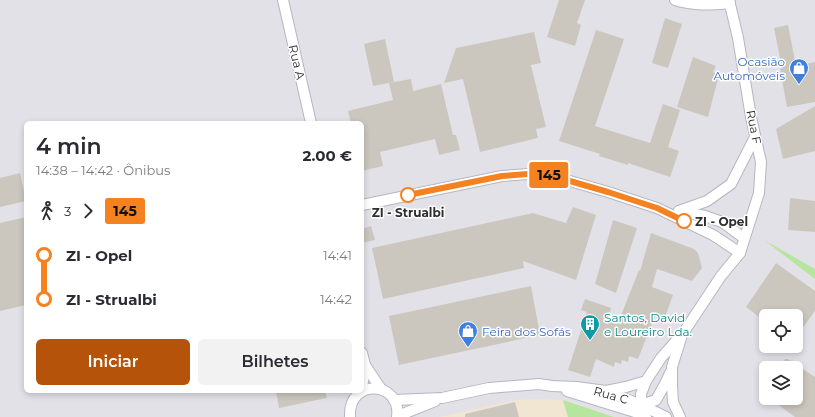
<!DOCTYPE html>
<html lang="pt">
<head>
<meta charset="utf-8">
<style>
	:root { --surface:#fff; --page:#f2f2f3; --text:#2b2b33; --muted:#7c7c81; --accent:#b45309 }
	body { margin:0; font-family:Montserrat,sans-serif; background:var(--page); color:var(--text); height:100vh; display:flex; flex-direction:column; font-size:15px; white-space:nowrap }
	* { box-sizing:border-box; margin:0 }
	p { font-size:13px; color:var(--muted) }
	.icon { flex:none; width:22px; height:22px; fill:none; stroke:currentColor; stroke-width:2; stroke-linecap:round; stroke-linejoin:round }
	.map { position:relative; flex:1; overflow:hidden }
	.drawer { position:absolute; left:24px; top:121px; width:340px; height:272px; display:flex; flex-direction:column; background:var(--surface); border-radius:6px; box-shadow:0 2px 6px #0003 }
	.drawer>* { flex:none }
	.badge { padding:0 8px; border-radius:3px; font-size:14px; line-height:26px }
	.fabs { position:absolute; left:759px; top:309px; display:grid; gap:8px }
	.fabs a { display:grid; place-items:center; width:44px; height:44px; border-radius:6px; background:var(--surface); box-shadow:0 2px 6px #0003; font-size:20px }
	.map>.badge { position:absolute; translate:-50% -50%; box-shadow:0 0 0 2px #fff }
	.legs { display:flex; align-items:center; gap:6px; height:44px; padding:0 12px; font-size:13px }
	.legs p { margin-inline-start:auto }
	.summary { display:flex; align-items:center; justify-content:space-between; height:68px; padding:0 12px }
	h1 { font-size:22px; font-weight:600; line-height:30px }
	.action { display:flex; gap:8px; margin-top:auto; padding:8px 12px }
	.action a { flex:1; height:46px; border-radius:6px; background:var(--accent); color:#fff; font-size:16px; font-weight:600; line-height:46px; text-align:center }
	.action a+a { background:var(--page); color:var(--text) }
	ul { padding:0 12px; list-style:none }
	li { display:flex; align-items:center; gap:14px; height:44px; font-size:15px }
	li i { display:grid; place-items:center; width:6px; height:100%; margin:0 5px; background:currentColor }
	li i::after { content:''; width:10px; height:10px; margin:-5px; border:3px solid; border-radius:50%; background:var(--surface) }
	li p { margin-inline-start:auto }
	li:first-child i { background:linear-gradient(#0000 50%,currentColor 0) }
	li:last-child i { background:linear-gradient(currentColor 50%,#0000 0) }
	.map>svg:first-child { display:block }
</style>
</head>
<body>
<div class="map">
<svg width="815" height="417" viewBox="0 0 815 417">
	<rect width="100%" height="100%" fill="#efe9e1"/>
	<!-- industrial -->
	<path fill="#e3e1e8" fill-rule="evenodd" d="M0 0H815V417H0ZM26 123H362V391H26ZM766 316H796V346H766ZM766 368H796V398H766Z"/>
	<!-- education -->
	<polygon fill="#f0e6d1" points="534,399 563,400 614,417 439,417 517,400"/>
	<!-- green -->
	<g fill="#b6e59e">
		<polygon points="764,240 815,269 815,279"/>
		<polygon points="563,400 614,417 568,417"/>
	</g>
	<!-- building -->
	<g fill="#cbc7bf">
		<polygon points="559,0 585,0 577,23 581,25 575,46 547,37"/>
		<polygon points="665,18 682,24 668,68 652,63"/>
		<polygon points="788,25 796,66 815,62 815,102 787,107 780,69 782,68 774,28"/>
		<polygon points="596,30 624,39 595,126 650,143 663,104 680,110 668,147 679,151 670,177 628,163 628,165 599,156 600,154 559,141"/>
		<polygon points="534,32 541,63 531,65 546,127 536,129 538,138 480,152 463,79 444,83 456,48"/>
		<polygon points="385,39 394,82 373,86 364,44"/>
		<polygon points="693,57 716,66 713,72 719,75 708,117 677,107"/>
		<polygon points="411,79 413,91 441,84 453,135 456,135 460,150 439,155 435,139 380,152 383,166 362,171 362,123 351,123 348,111 393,100 389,83"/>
		<polygon points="815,106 815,151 783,159 776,129"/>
		<polygon points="20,173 26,201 0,207 0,178"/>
		<polygon points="790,198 815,201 815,232 788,230"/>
		<polygon points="573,207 596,215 576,280 523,261 524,268 383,299 372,248 533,213 566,223"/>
		<polygon points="26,217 26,305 0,311 0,223"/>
		<polygon points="613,220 637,228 616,293 595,284"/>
		<polygon points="371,226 375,240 362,243 362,229"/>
		<polygon points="651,233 694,249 698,253 702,268 692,281 657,269 652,287 673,295 664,320 655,316 638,359 629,356 628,362 622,360 621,364 615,362 614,367 596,359 590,377 568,370 587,312 581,310 585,299 611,308 608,320 618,323 639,270 640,271"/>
		<polygon points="776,263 815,291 815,311 796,337 796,316 766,316 766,322 746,307"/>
		<polygon points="531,286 540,335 399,365 389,316"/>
		<polygon points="785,359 788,359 815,377 815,417 795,417 769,398 796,398 796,368 778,368"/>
		<polygon points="276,391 325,391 327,398 279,408"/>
		<polygon points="515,402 519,417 465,417 465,414"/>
	</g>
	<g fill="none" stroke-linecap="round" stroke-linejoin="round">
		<!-- minor casing -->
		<g stroke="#b4b7c1" stroke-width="12">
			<g id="minor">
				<polyline points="283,0 311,123"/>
				<path d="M675 0C694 6 711 5 730 3"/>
				<polyline points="362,205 502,176 542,173 608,192 657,208 713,235 740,253"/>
				<polyline points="679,211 707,201 731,184 755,137"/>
				<polyline points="679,211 705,216 722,222 744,238"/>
				<polyline points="362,353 365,365 381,389"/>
				<polyline points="362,389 365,365"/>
				<polyline points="567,391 638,413 646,417"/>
				<polyline points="606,391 626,387 646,381 661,358 684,332 721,276 740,253 759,193 761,162 751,117 738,38 729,0"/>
				<polyline points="394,400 442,398 489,388 539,384 552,386 576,387 606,391 641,405 666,417"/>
				<polyline points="641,405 656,400 665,384 670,373"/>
				<polyline points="639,410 641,405 641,394 646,381"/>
				<path d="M350 417C348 377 402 381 397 417"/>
				<polyline points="401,417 403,414 435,401"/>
				<polyline points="680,417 673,402 672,386 672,367 682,335"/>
			</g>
		</g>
		<!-- minor -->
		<use href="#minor" stroke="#fff" stroke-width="10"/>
	</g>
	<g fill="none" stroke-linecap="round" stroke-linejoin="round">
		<!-- line-1 casing -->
		<g stroke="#fff" stroke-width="9">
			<polyline id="line-1" points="408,195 502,176 542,173 608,192 657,208 684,221"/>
		</g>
		<!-- line-1 -->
		<use href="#line-1" stroke="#f58220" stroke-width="6"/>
	</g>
	<!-- icons -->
	<defs>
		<g id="shop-pin" transform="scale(1)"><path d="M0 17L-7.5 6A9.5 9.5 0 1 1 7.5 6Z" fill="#3f7fe0" stroke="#fff"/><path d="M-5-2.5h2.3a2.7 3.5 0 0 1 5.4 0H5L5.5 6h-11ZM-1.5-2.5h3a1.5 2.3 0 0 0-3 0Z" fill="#fff"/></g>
		<g id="building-pin" transform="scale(1)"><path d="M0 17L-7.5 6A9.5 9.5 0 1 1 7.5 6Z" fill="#0f9aa8" stroke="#fff"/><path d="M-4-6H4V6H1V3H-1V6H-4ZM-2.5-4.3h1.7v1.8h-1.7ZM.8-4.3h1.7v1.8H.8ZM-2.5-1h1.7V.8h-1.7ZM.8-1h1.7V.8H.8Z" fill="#fff"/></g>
	</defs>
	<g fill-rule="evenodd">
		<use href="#shop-pin" x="799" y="68"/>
		<use href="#building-pin" x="590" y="324"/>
		<use href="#shop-pin" x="468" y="331"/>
	</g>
	<!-- markers -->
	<g fill="#fff" stroke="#f58220" stroke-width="2">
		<circle cx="408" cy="195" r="7"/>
		<circle cx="684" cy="221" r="7"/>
	</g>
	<g text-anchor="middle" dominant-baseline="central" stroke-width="3" stroke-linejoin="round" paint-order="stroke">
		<!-- shop labels -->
		<g font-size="12" fill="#366cbe" stroke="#fff" text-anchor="end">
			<text x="785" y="61">Ocasião<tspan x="785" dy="14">Automóveis</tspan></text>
			<text x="482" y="331" text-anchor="start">Feira dos Sofás</text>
		</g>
		<!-- street labels -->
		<g font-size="12" fill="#2e2e2e" stroke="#fff">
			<text transform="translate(297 62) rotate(77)">Rua A</text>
			<text transform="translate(754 127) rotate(79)">Rua F</text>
			<text transform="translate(611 395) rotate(16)">Rua C</text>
		</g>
		<!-- stop labels -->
		<g font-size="12" font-weight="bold" fill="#2e2e2e" stroke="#fff">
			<text x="408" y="212">ZI - Strualbi</text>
			<text x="695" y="221" text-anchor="start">ZI - Opel</text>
		</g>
		<!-- culture labels -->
		<g font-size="12" fill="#0d838f" stroke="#fff" text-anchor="start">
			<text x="604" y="317">Santos, David<tspan x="604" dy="14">e Loureiro Lda.</tspan></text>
		</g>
	</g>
</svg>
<div class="fabs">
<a><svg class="icon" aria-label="locate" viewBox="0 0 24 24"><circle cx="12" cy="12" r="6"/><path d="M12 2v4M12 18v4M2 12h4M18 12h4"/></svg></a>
<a><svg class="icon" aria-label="layers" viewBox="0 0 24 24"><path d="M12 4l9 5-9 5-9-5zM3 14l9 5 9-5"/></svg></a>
</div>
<b class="badge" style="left:549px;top:175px;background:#f58220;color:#111">145</b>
<section class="drawer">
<div class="summary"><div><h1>4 min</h1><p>14:38 – 14:42 · Ônibus</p></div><b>2.00 €</b></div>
<div class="legs"><svg class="icon" aria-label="walk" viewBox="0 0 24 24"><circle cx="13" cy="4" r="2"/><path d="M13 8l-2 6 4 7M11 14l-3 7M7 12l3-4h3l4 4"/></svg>3<svg class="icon" aria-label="forward" viewBox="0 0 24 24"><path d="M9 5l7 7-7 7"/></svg><b class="badge" style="background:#f58220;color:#111">145</b></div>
<ul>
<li><i style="color:#f58220"></i><b>ZI - Opel</b><p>14:41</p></li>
<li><i style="color:#f58220"></i><b>ZI - Strualbi</b><p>14:42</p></li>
</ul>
<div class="action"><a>Iniciar</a><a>Bilhetes</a></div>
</section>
</div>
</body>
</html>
